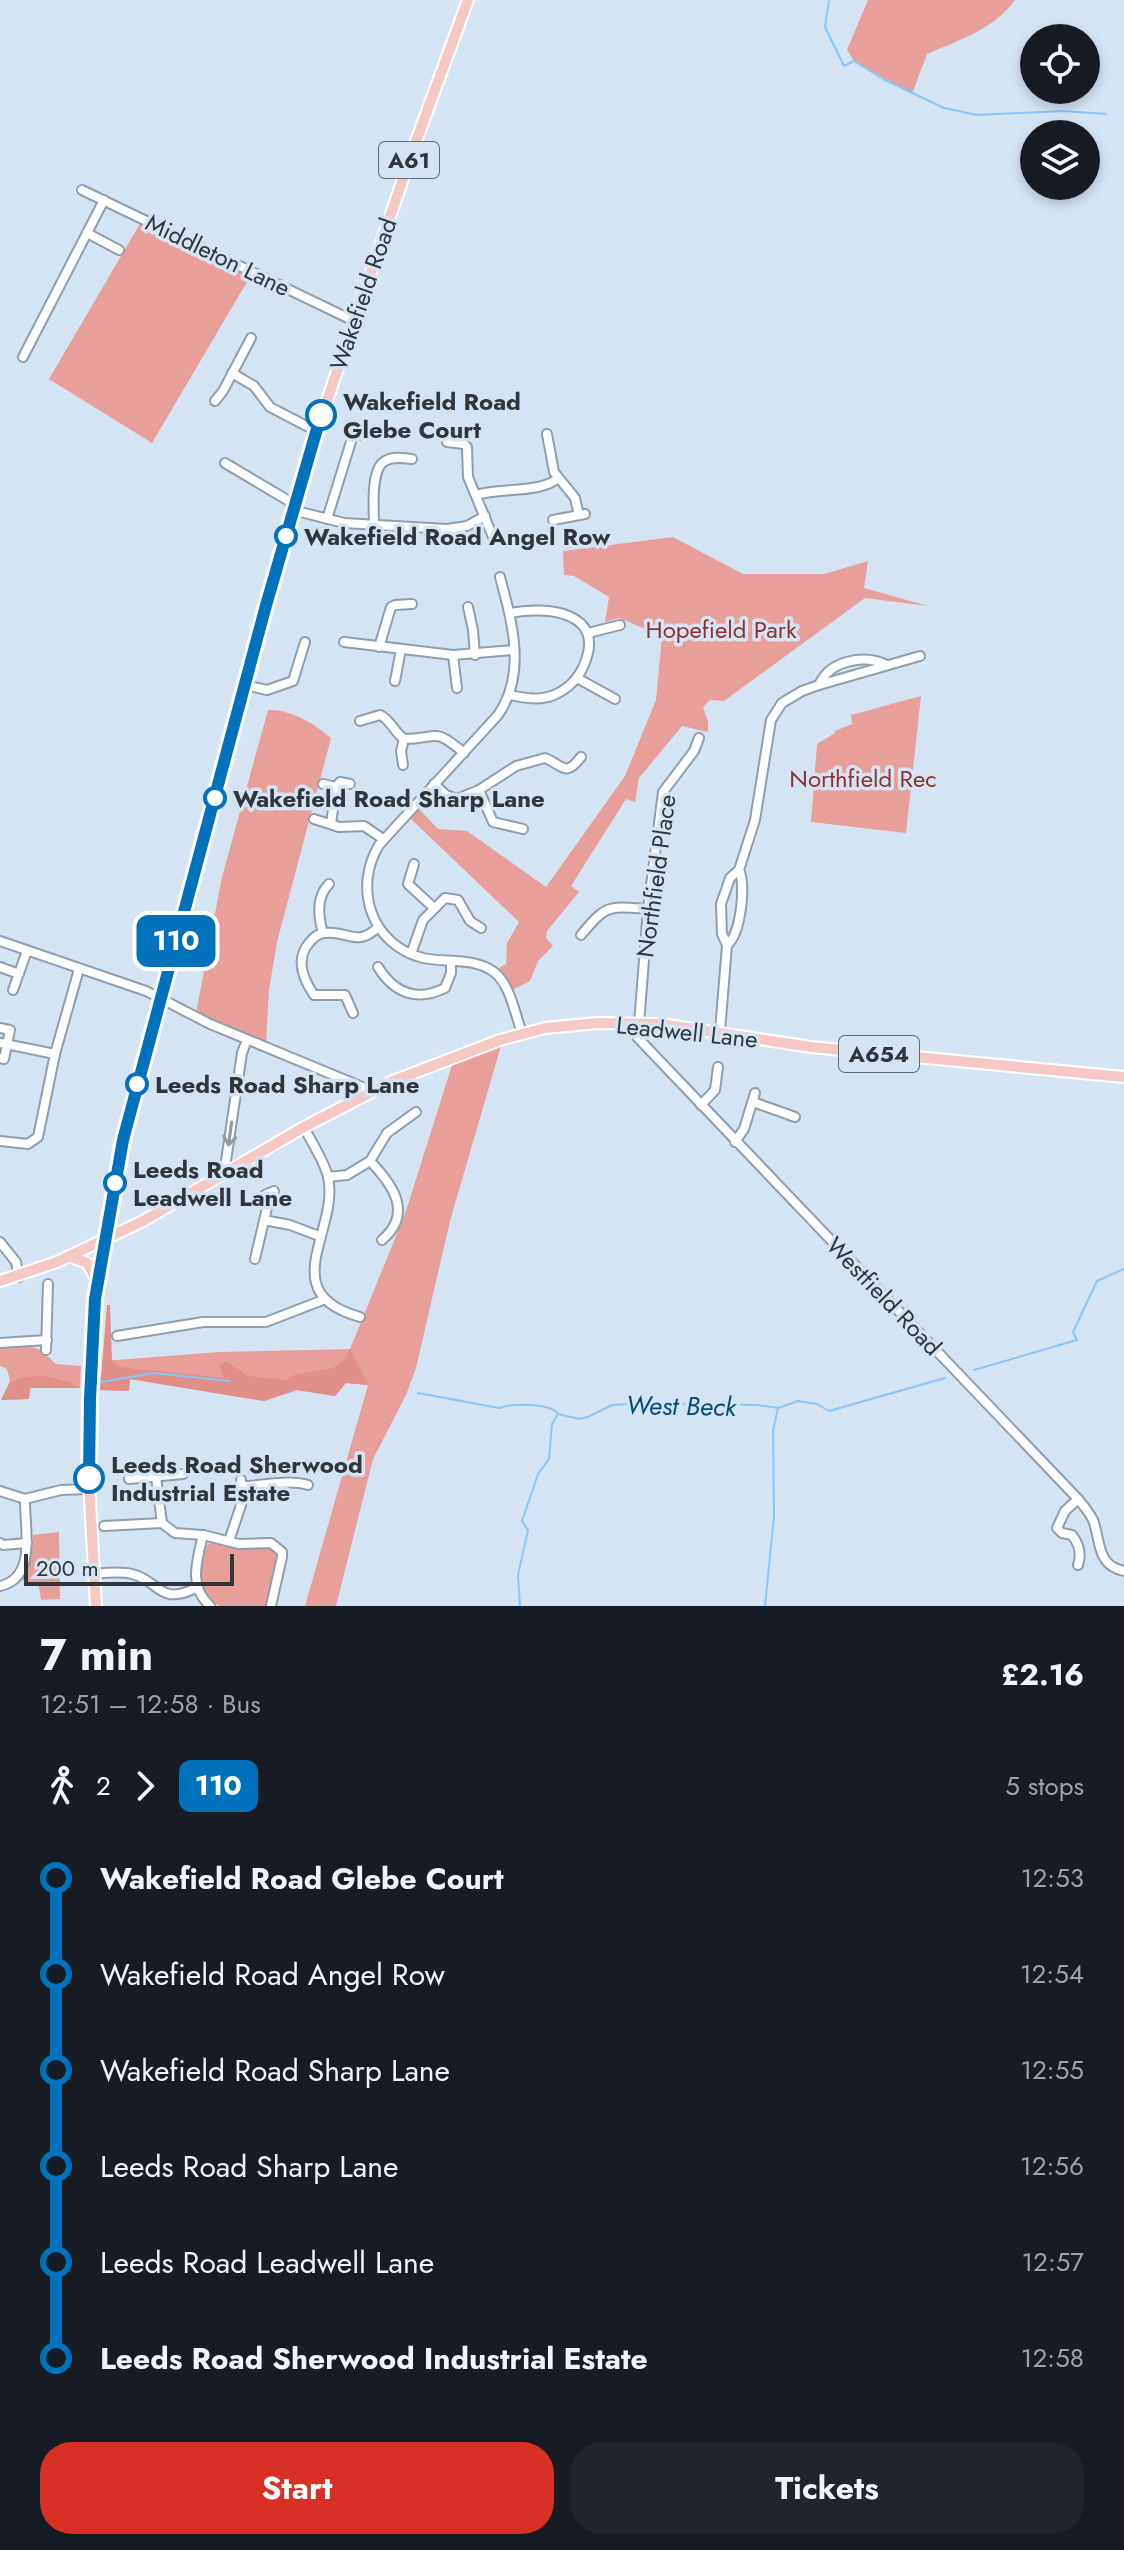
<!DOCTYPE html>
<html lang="en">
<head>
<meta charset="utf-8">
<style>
	:root { --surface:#171b24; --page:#20242c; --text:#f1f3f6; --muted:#9ea1a6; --accent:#d93025 }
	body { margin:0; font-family:Jost,sans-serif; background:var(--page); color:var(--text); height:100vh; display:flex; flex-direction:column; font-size:30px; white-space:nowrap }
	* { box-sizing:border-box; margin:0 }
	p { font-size:26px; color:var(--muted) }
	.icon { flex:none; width:44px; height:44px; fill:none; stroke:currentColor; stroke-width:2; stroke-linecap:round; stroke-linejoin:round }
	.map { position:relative; height:1606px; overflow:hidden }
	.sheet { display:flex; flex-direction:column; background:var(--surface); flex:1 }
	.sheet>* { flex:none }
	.badge { padding:0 16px; border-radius:12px; font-size:28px; line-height:52px }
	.tools { position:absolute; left:1020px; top:24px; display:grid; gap:16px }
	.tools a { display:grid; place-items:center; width:80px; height:80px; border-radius:50%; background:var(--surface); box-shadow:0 4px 12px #0003; font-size:40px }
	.scale { position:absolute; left:24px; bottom:20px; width:210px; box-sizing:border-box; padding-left:8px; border:4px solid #30363c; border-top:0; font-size:22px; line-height:28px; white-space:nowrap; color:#30363c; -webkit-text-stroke:6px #d5e4f3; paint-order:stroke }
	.map>.badge { position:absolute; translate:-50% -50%; box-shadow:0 0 0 4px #fff }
	.legs { display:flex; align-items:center; gap:12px; height:88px; padding:0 40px; font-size:26px }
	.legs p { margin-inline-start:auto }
	.overview { display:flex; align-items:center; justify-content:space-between; height:136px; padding:0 40px }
	h1 { font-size:44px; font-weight:700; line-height:60px }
	.button { display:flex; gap:16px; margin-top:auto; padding:16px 40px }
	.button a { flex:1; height:92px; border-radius:32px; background:var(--accent); color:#fff; font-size:32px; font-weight:700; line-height:92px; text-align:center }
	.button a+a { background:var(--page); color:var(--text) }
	ul { padding:0 40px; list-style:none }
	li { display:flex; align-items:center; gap:28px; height:96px; font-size:30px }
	li i { display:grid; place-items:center; width:12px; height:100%; margin:0 10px; background:currentColor }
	li i::after { content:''; width:20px; height:20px; margin:-10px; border:6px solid; border-radius:50%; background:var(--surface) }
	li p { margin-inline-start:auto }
	li:first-child i { background:linear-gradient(#0000 50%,currentColor 0) }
	li:last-child i { background:linear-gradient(currentColor 50%,#0000 0) }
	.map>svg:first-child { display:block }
</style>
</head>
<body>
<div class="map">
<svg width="1124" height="1606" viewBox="0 0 1124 1606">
	<rect width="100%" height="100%" fill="#d5e4f3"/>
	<!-- green -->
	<g fill="#e89f9a">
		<path d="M868 0H1015C993 30 961 39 927 54L912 94 854 61 847 50Z"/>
		<polygon points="141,222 251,275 152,443 49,379"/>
		<polygon points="673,537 743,574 824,574 868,561 864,588 928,606 865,598 724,701 710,700 703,707 708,722 708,732 682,726 639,778 635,802 626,799 571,886 579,892 547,931 546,938 553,946 538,961 530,981 512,990 499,968 506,964 507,943 519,922 411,819 419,809 438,829 467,831 546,887 625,776 656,700 662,636 619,618 605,622 609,597 574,576 564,575 563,551"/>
		<polygon points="921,696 906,833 811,822 817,744 835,733 835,731 852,724 851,715"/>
		<path d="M268 710C293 710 313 723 331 738L277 942 269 990 266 1042 196 1013 222 877Z"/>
		<polygon points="501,1046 450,1221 416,1368 406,1395 373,1459 336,1606 305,1606 368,1385 346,1383 335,1396 297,1390 264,1401 130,1379 129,1391 100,1390 103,1361 219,1352 350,1349 405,1214 453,1062"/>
		<polygon points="26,1345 41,1350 56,1364 81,1366 80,1388 30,1388 29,1399 1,1400 10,1381 7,1369 0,1366 0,1349"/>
		<polygon points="59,1532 60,1599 41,1600 39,1587 22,1580 31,1558 33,1535"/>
		<path d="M211 1542 243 1550 267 1545 276 1551 279 1558 265 1606H219C196 1589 199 1572 205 1547Z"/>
	</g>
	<!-- forest -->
	<g fill="#e18f89">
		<polygon points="107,1305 110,1305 112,1360 121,1367 224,1378 219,1365 226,1361 248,1376 286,1380 294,1375 333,1368 344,1360 350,1349 369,1385 346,1383 335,1396 297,1390 264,1401 130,1379 129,1391 100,1390"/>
		<polygon points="44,1376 67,1381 80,1388 30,1388 29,1399 1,1400 10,1382 24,1377"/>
	</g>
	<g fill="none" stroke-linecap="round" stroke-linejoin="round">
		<!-- stream -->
		<g stroke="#88c6fd" stroke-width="2">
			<polyline points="829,0 825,27 844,66 854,61 883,79 944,108 977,115 1063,111 1106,114"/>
			<polyline points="974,1370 1077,1340 1073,1332 1097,1281 1124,1269"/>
			<polyline points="101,1382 154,1373 229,1381"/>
			<path d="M418 1393 499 1408C512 1403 551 1403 558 1414L579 1419 588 1417 612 1405 643 1403 758 1405 778 1408 798 1401 817 1404 829 1411 945 1378"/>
			<polyline points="520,1606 518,1575 528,1530 522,1521 538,1474 549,1459 552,1424 558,1414"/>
			<polyline points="765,1606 774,1516 773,1431 778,1408"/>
		</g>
		<!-- minor casing -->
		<g stroke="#8f9eac" stroke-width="12">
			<g id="minor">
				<polyline points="82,190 354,321"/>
				<polyline points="87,233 119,250"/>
				<polyline points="23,357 104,200"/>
				<polyline points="232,373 254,386 270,407 316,431"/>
				<polyline points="215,401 223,391 251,338"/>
				<polyline points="547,434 554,472 575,498 579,515"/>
				<polyline points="447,442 464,444 467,447 468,477 493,537"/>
				<polyline points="225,463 294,504"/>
				<path d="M476 495C500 487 540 494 558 478"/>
				<polyline points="293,510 344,523 447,529 467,526 485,516"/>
				<polyline points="327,519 354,432 363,435"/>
				<polyline points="553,520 585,514"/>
				<path d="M374 525C374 510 370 469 385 461 393 456 404 458 412 459"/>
				<path d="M500 577C512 622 527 673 498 715L379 845C353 888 371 945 423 958 446 963 474 957 494 972 510 984 515 1014 522 1033"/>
				<polyline points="468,607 473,630 475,655"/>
				<path d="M510 613C546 606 607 611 584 665 578 679 568 689 554 695 540 701 524 698 510 695"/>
				<polyline points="588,633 620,625"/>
				<polyline points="344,642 453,655 514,650"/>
				<polyline points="379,647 391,607 395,605 412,604"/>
				<polyline points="453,655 457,688"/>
				<polyline points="577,678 615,699"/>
				<polyline points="395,681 401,649"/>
				<polyline points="245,685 267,690 293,681 305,642"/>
				<polyline points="819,685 920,656"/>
				<path d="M360 721 380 715C390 719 394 732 404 739 439 739 432 726 464 753"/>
				<polyline points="403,765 401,751 404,739"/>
				<polyline points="323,784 336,787 340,782 350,784"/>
				<path d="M434 784 446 795 457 799 479 790 516 766 545 758C563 765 565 778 581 757"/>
				<polyline points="479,790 493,822 523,829"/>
				<polyline points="314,819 339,827 364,826 383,839"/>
				<polyline points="331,824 336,787"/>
				<polyline points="414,864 408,884 434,908"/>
				<path d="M323 933C318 916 316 897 329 884"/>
				<path d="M581 935C607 904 608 906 648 909"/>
				<polyline points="0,941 146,991 210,1024 372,1091"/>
				<path d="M727 945C741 934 746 885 739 870"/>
				<polyline points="411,954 423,920 445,898 458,900 470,921 481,928"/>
				<polyline points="0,967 19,974"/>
				<path d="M378 967C394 993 417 1002 445 988L451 973V961"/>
				<polyline points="13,990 27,951"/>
				<path d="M353 1013 345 995H314C303 979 295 960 309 943 313 938 319 933 325 933 347 930 357 948 378 927"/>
				<path d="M635 1023 637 1037 1078 1499C1084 1506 1089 1512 1093 1520 1101 1541 1096 1565 1124 1571"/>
				<polyline points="639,1024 648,909 663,792 694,751 699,738"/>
				<polyline points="0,1028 10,1030 4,1059 0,1058"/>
				<path d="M720 1031 727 945 722 934 721 904 730 878 739 870 755 820 771 720 782 703 802 691 819 685C830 660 864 654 887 665"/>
				<polyline points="0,1043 55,1054"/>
				<polyline points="753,1102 795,1117"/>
				<polyline points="701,1105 715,1090 718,1067"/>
				<path d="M304 1127C311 1142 324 1160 328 1177 340 1230 273 1293 360 1317"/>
				<polyline points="0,1141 28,1144 38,1137 55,1054 79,969"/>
				<polyline points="735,1142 744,1129 755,1093"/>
				<path d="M370 1161C392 1184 414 1213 382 1240"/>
				<polyline points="224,1174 242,1053 247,1040"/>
				<polyline points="328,1177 347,1175 370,1161 387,1133 416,1112"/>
				<polyline points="264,1220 290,1225 319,1236"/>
				<polyline points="0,1242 16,1262 19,1277"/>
				<polyline points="255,1259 267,1208 265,1195 274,1191"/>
				<polyline points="117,1336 203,1322 266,1322 323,1300"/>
				<polyline points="0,1343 47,1340"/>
				<polyline points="46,1350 48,1284"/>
				<polyline points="156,1477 162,1523"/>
				<polyline points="129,1479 183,1474"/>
				<path d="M241 1486C263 1486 288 1479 308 1485"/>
				<polyline points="0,1491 25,1499 61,1490 89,1489"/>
				<path d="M1078 1499 1065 1511 1057 1528 1062 1533 1072 1535C1079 1544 1082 1553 1078 1565"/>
				<polyline points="104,1526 162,1523 175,1533 203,1535 239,1544 271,1543 282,1552 282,1557 271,1606"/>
				<path d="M203 1535C197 1561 188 1586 210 1606"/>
				<polyline points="229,1541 241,1505 241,1480"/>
				<polyline points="0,1543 3,1545 27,1543"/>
				<path d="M93 1574C105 1573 120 1571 132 1574 160 1581 159 1606 196 1588"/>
				<path d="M0 1586C38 1578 24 1525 25 1499"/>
			</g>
		</g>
		<!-- major casing -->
		<g stroke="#fff" stroke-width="14">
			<g id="major">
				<polyline points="69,1256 87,1263 98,1282"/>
				<polyline points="0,1281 57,1262 143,1221 304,1127 393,1081 500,1040 545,1028 597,1023 661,1024 811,1047 1124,1077"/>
				<polyline points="96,1606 88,1465 91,1361 95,1299 123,1140 307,459 415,144 468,0"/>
			</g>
		</g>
		<!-- minor -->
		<use href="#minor" stroke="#fff" stroke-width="8"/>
		<!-- major -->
		<use href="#major" stroke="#f6c8c5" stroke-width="10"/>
	</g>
	<!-- one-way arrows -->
	<defs><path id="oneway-shaft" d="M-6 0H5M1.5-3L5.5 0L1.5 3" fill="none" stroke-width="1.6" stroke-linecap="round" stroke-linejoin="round" transform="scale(2)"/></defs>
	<use stroke="#989a9e" href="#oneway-shaft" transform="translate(230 1134) rotate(98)"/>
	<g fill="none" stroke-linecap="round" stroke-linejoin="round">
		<!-- line-1 casing -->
		<g stroke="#fff" stroke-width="18">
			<polyline id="line-1" points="89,1478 90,1399 95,1299 123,1140 265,609 321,415"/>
		</g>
		<!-- line-1 -->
		<use href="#line-1" stroke="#0072bc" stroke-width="12"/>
	</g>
	<!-- markers -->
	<g fill="#fff" stroke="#0072bc" stroke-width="4">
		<circle cx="321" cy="415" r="14"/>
		<circle cx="286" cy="536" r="10"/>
		<circle cx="215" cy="798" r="10"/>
		<circle cx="137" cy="1084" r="10"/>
		<circle cx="115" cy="1183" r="10"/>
		<circle cx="89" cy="1478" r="14"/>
	</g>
	<g text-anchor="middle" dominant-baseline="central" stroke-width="7" stroke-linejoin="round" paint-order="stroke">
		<!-- shield labels -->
		<g fill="#d5e4f3" stroke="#626a73" stroke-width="2">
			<rect x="379" y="142" width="60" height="36" rx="6"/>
			<rect x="839" y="1036" width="80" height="36" rx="6"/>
		</g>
		<g font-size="22" font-weight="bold" fill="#30363c">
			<text x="409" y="160">A61</text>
			<text x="879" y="1054">A654</text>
		</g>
		<!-- street labels -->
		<g font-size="24" fill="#30363c" stroke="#d5e4f3">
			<text transform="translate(218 255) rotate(26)">Middleton Lane</text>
			<text transform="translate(363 294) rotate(-71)">Wakefield Road</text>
			<text transform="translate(656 876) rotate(-82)">Northfield Place</text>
			<text transform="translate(687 1032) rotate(6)">Leadwell Lane</text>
			<text transform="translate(884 1296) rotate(46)">Westfield Road</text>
		</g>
		<!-- stop labels -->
		<g font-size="24" font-weight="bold" fill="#30363c" stroke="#d5e4f3" text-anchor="start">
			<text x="343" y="401">Wakefield Road<tspan x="343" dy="28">Glebe Court</tspan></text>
			<text x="304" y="536">Wakefield Road Angel Row</text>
			<text x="233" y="798">Wakefield Road Sharp Lane</text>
			<text x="155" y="1084">Leeds Road Sharp Lane</text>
			<text x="133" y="1169">Leeds Road<tspan x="133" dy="28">Leadwell Lane</tspan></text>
			<text x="111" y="1464">Leeds Road Sherwood<tspan x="111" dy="28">Industrial Estate</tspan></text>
		</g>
		<!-- park labels -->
		<g font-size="24" fill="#913030" stroke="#d5e4f3">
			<text x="721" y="629">Hopefield Park</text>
			<text x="863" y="778">Northfield Rec</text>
		</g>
		<!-- water labels -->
		<g font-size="26" font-style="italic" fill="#014d7e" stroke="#d5e4f3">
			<text transform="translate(681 1406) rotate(1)">West Beck</text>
		</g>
	</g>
</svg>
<div class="tools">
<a><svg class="icon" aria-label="locate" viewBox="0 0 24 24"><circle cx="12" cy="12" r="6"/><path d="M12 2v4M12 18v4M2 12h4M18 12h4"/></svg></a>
<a><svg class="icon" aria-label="layers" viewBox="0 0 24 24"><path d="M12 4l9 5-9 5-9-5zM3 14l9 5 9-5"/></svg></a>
</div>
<div class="scale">200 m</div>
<b class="badge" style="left:176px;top:941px;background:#0072bc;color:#fff">110</b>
</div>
<section class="sheet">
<div class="overview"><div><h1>7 min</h1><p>12:51 – 12:58 · Bus</p></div><b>£2.16</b></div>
<div class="legs"><svg class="icon" aria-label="walk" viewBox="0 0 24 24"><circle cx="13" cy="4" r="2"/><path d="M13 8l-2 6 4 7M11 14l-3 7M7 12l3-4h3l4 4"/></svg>2<svg class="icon" aria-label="forward" viewBox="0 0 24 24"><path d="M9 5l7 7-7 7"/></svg><b class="badge" style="background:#0072bc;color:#fff">110</b><p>5 stops</p></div>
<ul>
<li><i style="color:#0072bc"></i><b>Wakefield Road Glebe Court</b><p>12:53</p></li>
<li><i style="color:#0072bc"></i><span>Wakefield Road Angel Row</span><p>12:54</p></li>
<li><i style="color:#0072bc"></i><span>Wakefield Road Sharp Lane</span><p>12:55</p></li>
<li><i style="color:#0072bc"></i><span>Leeds Road Sharp Lane</span><p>12:56</p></li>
<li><i style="color:#0072bc"></i><span>Leeds Road Leadwell Lane</span><p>12:57</p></li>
<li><i style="color:#0072bc"></i><b>Leeds Road Sherwood Industrial Estate</b><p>12:58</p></li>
</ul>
<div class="button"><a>Start</a><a>Tickets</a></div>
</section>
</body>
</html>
